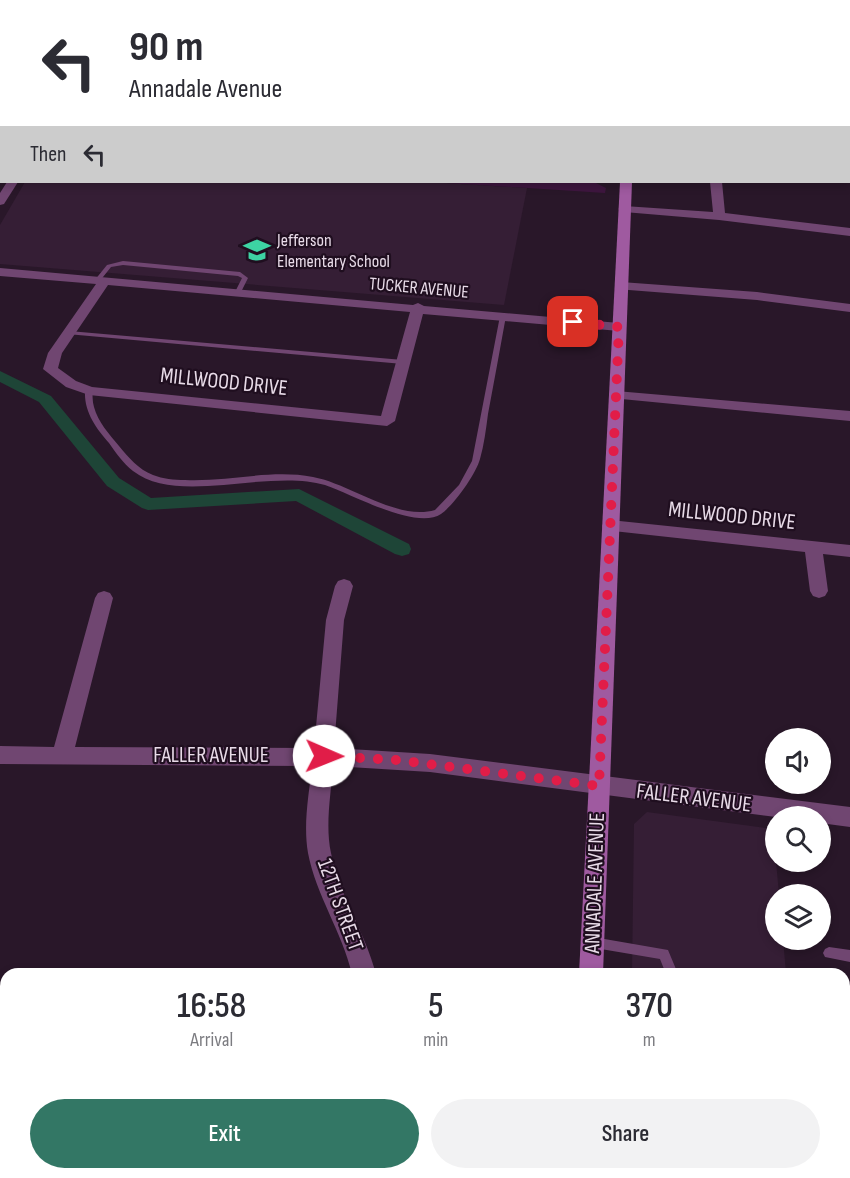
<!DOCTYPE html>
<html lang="en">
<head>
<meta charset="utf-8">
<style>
  :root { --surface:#fff; --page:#f2f2f3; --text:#2b2b33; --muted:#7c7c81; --accent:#337765 }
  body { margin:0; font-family:"Sofia Sans Condensed",sans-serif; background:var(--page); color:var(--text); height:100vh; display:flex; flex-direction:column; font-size:22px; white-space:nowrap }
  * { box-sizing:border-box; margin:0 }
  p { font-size:20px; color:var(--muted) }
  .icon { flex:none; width:33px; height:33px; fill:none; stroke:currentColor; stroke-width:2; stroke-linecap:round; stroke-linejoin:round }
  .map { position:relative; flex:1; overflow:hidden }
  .sheet { position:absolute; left:0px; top:968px; width:850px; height:212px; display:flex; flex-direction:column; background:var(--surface); border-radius:18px 18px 0 0; box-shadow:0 3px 9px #0003 }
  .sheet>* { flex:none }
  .hud { position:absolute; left:0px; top:0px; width:850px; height:183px; box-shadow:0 3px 9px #0003; background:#fff; color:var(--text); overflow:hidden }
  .fabs { position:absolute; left:765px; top:728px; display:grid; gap:12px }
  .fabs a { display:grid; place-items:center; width:66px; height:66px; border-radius:50%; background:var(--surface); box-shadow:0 3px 9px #0003; font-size:30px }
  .pin { position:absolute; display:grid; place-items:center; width:51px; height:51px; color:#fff; margin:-26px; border-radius:12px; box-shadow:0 3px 9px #0006 }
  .me { position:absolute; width:66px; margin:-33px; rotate:91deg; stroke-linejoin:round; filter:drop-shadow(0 0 4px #0008) }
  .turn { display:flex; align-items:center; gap:21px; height:126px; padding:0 30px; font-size:27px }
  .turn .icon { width:78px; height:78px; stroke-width:2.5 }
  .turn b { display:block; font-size:42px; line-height:51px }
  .then { display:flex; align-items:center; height:57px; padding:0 30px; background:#0003; gap:12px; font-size:22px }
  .eta { display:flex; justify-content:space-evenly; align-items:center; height:102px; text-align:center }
  .eta b { font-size:36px; font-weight:600; line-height:42px }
  .action { display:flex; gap:12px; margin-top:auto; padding:12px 30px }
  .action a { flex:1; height:69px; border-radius:36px; background:var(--accent); color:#fff; font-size:24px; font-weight:600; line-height:69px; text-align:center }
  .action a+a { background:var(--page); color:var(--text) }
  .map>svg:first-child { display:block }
  .built { fill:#351e35 }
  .green { fill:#3e163f }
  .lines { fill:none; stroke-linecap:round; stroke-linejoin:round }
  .stream { stroke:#1e4537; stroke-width:3 }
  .canal { fill:#1e4537; fill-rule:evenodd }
  .lane { fill:#704671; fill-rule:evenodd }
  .street { fill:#704671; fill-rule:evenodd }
  .secondary { fill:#9f5aa0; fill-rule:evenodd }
  .route { stroke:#e11d48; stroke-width:10; stroke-dasharray:0 18 }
  .labels { text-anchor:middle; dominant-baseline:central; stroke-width:4.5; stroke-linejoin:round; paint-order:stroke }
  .far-poi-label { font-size:18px; fill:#e8dbe8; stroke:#1f0e1f; text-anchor:start }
  .far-street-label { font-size:18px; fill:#e8dbe8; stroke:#1f0e1f }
  .street-label { font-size:22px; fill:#e8dbe8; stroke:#1f0e1f }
</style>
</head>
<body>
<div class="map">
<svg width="850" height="1178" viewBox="0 0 850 1178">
  <rect width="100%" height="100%" fill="#291729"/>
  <g class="built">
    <path d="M25,182H428L527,188L504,305L0,264V225Z"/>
    <path d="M647,812L773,829L779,894H776V939H783L786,973L632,974L634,824Z"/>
    <path d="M635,1173H804V1178H639Z"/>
  </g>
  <path class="green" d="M431,182H578L596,183L606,188L605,193Z"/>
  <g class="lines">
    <path class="stream" d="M758,0L762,2"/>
    <path class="canal" d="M0,371L51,396L119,478L151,498L299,489L409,544L411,549L409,554L402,556L395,554L296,501L148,510L142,508L107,486L39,402L0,382Z"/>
    <g class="lane">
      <path d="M123,261L240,272L248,278L241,292L238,294L235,292L242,278L238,276L123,265L111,267L99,282H95L94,281L107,265Z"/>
      <path d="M503,314L506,316C500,349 494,382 488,414C486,429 484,445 480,459C476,474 454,505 441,514C416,531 350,493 325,485C269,468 178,506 133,471C123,463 116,453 109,443C96,428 84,412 85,391L86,389H92C93,395 92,401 94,407C98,422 109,434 119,446C129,458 138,469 153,475C163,479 174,480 185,480C227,482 271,469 313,477C351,484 397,521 435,510L459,485L472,461L500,316Z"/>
      <path d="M69,331L403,360L407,362L403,364L67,334L66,333Z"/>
      <path d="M593,937L668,950L678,974H666L660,959L589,947L587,943L589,939Z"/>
      <path d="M829,947L850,950V962L825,957L823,953L825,949Z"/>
      <path d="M844,1068H850V1082L844,1081Z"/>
      <path d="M705,1173H740L742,1178H707Z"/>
    </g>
    <g class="street">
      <path d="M122,0H132L121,2Z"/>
      <path d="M393,0H427L429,2H394Z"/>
      <rect x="0" y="38" width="2" height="6"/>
      <path d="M0,116H2L0,123Z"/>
      <rect x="849" y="166" width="1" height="6"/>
      <path d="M7,182H18L4,204L0,205V193Z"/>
      <path d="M710,182H722L725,213L850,228V236L719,220L624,212L618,209L624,206L713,212Z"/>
      <path d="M0,268L413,305L418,303L424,306L619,323L626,327L619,331L423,314L395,421L387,426L89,395L66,387L43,369L48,353L96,284L0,276ZM108,285L410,312L381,416L92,387L76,381L58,368L62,353Z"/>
      <path d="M621,282L757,292L850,304V312L757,300L616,289L615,286L616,283Z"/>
      <path d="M616,391L850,411V421L611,398L609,395L611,392Z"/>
      <path d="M610,520L850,545V557L823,554L828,591L825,596L819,598L813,596L810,591L805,552L604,530L602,526L604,522Z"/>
      <path d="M344,579L350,581L353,586L344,620L334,748L430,754L850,807V827L820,823V816L776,817L430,772L333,766C331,794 325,825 331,853C339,895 365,932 376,974H352C342,932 316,895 308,853C303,824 309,794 312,766L0,764V746L54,747L95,598L98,593L104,591L110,593L113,598L75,747L314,748L326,620L335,586L338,581Z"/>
      <path d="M6,1009V1035L0,1036V1010Z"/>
      <path d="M317,1173H345L344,1178H316Z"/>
    </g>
    <g class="secondary">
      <rect x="630" y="0" width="8" height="2"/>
      <rect x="0" y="5" width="2" height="4"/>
      <rect x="849" y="110" width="1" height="6"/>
      <path d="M620,182H632L603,974H579Z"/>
      <path d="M570,1173H598L597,1178H569Z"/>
    </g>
  </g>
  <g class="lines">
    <path class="route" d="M324,756L397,760L599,786L619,327L573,322"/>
  </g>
  <defs>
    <symbol id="school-bare" viewBox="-9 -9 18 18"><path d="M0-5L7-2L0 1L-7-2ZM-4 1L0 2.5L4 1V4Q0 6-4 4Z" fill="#3dd4a3" stroke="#1f0e1f" stroke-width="2.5" paint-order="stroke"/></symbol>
  </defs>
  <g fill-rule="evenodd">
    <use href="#school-bare" x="238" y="231" width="38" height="38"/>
  </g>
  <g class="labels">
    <g class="far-poi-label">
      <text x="277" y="240">Jefferson<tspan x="277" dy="21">Elementary School</tspan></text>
    </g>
    <g class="far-street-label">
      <text transform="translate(419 288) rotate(5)">TUCKER AVENUE</text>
    </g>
    <g class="street-label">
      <text transform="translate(224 382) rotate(6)">MILLWOOD DRIVE</text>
      <text transform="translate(732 516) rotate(6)">MILLWOOD DRIVE</text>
      <text x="211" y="755">FALLER AVENUE</text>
      <text transform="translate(694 798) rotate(7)">FALLER AVENUE</text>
      <text transform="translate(595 883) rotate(-88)">ANNADALE AVENUE</text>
      <text transform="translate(340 905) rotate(70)">12TH STREET</text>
    </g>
  </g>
</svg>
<div class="fabs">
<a><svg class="icon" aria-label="sound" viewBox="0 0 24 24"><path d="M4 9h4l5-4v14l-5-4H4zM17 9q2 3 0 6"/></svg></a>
<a><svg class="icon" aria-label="search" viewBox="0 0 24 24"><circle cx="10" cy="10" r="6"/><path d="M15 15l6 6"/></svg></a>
<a><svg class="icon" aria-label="layers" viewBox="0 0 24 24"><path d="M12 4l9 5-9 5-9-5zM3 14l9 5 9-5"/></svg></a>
</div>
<div class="pin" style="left:573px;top:322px;background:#d93025"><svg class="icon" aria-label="arrive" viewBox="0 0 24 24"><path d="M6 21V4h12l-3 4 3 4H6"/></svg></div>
<svg class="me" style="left:324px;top:756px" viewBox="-20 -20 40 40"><circle r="19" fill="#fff"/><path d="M0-13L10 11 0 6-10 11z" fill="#e11d48"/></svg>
<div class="hud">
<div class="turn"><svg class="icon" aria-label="left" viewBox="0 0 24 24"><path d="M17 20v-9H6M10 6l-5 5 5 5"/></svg><div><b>90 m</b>Annadale Avenue</div></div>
<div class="then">Then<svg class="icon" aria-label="left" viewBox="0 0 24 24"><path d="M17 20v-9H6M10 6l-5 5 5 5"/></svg></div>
</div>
<section class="sheet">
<div class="eta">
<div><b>16:58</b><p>Arrival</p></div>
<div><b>5</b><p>min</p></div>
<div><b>370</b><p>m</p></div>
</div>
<div class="action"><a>Exit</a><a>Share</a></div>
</section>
</div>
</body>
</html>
